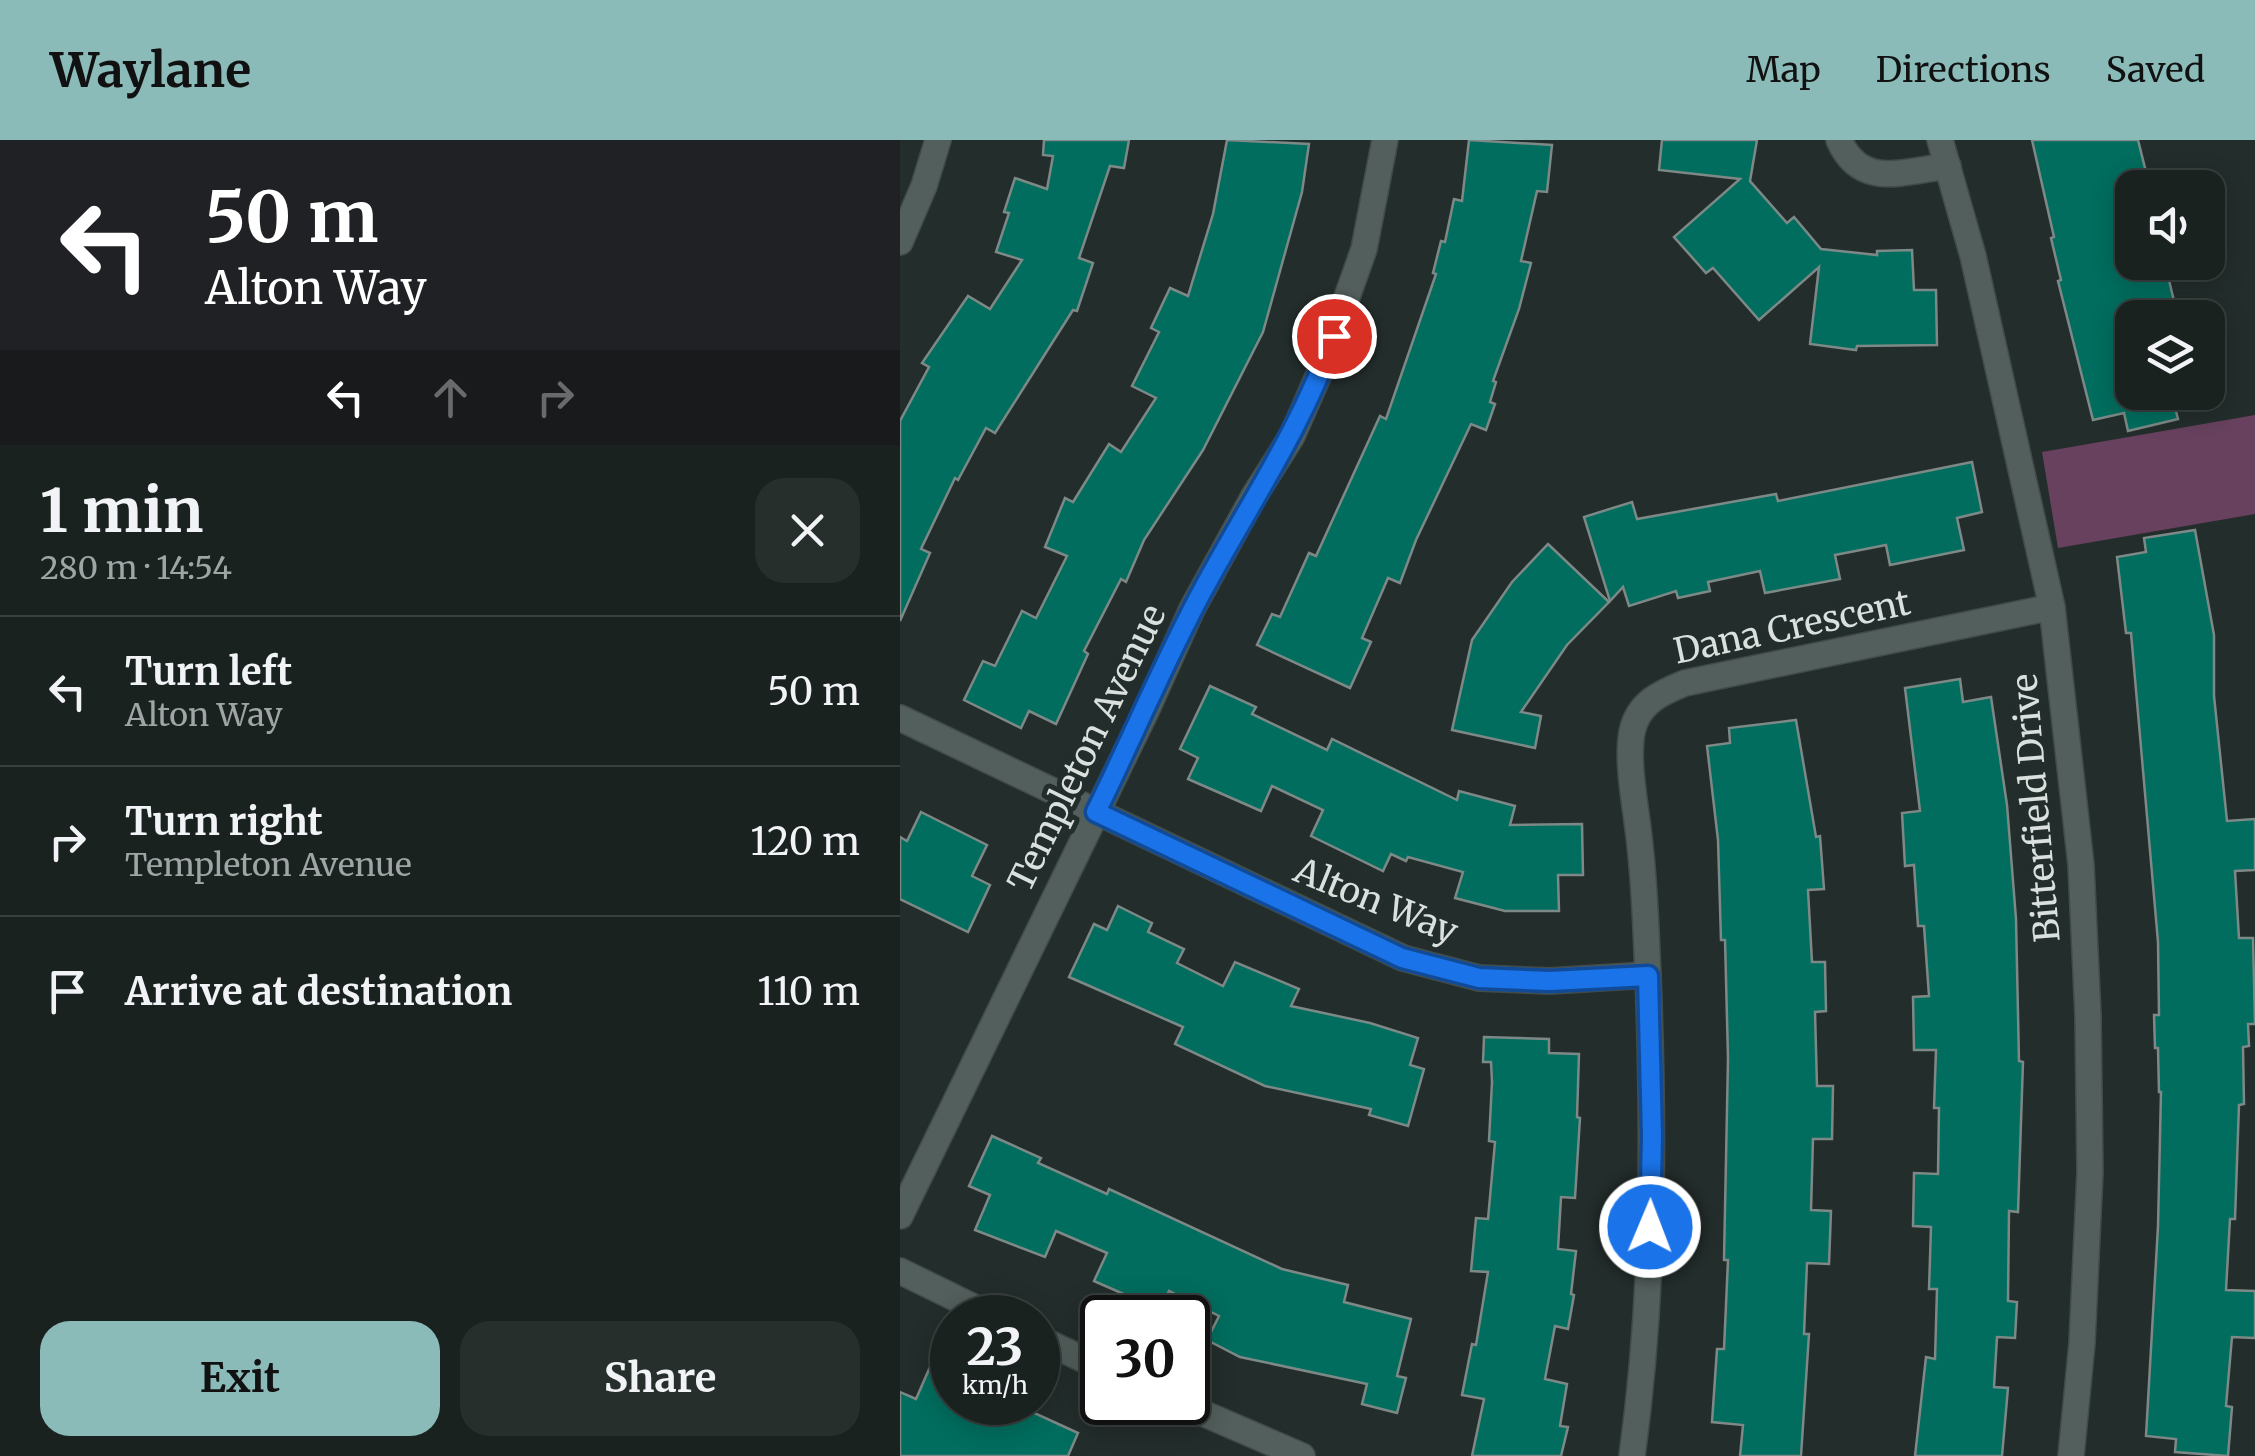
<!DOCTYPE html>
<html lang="en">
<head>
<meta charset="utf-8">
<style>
  :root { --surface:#1a2220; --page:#272f2d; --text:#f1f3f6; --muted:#9fa4a5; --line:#383f3e; --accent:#8bbbb9 }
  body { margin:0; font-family:Merriweather,serif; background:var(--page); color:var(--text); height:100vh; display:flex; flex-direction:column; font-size:38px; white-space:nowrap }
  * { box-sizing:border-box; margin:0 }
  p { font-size:32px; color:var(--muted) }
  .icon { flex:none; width:55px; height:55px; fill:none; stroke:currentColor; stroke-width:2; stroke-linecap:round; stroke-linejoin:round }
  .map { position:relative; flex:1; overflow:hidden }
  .side { display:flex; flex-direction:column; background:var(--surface); width:900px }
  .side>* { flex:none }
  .guide { background:#202124; color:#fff; overflow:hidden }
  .tools { position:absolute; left:1215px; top:30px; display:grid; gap:20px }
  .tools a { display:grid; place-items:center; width:110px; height:110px; border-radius:20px; background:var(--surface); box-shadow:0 5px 25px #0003,0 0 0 2px var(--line); font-size:50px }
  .speed { position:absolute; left:30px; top:1155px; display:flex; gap:20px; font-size:50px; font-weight:700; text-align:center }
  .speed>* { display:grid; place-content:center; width:130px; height:130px; border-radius:50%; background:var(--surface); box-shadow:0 5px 25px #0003,0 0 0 2px var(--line); line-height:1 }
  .speed small { font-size:25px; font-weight:400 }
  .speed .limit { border:5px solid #111; border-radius:15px; background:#fff; color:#111 }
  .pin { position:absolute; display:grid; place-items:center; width:85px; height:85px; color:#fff; margin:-42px; border:5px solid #fff; border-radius:50%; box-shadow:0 2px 10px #0007 }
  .me { position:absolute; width:110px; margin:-55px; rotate:1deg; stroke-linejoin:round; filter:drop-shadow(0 0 8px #0008) }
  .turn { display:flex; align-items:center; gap:35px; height:210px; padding:0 40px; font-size:45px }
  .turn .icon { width:130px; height:130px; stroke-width:2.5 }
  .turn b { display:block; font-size:70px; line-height:85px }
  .lanes { display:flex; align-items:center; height:95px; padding:0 40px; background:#0003; justify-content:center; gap:50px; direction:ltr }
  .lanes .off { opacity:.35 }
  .round { display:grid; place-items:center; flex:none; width:105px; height:105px; border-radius:30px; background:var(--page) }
  .summary { display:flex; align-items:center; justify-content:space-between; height:170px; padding:0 40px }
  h1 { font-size:60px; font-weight:700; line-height:75px }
  .cta { display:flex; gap:20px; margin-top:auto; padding:20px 40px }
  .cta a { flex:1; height:115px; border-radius:30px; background:var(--accent); color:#111; font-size:40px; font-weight:700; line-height:115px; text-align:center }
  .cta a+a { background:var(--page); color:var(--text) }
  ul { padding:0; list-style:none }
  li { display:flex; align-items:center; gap:30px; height:150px; padding:0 40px; border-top:2px solid var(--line) }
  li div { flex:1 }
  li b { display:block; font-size:38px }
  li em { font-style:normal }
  header { display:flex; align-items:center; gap:60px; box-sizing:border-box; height:140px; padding:0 50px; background:var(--accent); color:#111 }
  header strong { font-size:48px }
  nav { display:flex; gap:55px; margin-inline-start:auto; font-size:35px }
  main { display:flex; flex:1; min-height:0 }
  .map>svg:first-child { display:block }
  .green { fill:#67415d }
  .building { fill:#006d5e; stroke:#7d8986; stroke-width:2.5 }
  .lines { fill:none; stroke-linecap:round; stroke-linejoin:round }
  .street-casing { stroke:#414b48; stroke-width:28 }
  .street { stroke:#535f5c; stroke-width:25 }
  .route-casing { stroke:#114b97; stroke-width:25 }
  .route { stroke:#1a73e8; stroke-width:18 }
  .labels { text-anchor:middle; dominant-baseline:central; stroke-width:10; stroke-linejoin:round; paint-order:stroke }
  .street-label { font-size:35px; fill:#d9e0de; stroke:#232d2b }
</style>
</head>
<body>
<header>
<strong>Waylane</strong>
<nav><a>Map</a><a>Directions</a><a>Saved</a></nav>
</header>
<main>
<section class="side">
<div class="guide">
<div class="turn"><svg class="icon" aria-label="left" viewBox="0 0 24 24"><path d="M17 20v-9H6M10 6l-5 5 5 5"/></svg><div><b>50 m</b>Alton Way</div></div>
<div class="lanes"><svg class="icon" aria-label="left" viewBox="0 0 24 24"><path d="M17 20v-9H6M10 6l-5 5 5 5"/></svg><svg class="icon off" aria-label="ahead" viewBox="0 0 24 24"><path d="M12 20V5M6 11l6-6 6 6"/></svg><svg class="icon off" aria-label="right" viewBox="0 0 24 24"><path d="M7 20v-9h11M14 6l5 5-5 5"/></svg></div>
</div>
<div class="summary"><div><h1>1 min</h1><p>280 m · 14:54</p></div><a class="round"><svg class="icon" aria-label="close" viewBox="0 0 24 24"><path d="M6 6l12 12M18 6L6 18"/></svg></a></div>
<ul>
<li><svg class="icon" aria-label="left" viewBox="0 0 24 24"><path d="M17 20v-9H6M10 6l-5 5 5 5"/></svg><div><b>Turn left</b><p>Alton Way</p></div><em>50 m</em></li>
<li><svg class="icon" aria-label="right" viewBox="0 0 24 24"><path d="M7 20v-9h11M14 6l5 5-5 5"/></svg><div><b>Turn right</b><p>Templeton Avenue</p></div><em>120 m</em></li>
<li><svg class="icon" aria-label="arrive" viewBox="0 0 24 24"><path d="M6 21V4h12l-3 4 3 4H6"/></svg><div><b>Arrive at destination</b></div><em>110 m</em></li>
</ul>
<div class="cta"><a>Exit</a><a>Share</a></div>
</section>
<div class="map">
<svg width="1355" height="1316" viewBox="0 0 1355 1316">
  <rect width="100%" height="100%" fill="#232d2b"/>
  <path class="green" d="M1355,275V374L1158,408L1142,312Z"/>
  <g class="building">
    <path d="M144,0H229L224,28L210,26L179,118L193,123L177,171L173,170L95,293L86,288L58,340L55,338L21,409L30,413L0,481V281L29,227L22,223L68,156L90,169L122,120L96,112L109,73L104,72L115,38L147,49L153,16L143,15Z"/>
    <path d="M327,0L409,4L402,52L363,192L303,310L244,400L226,442L221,439L184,511L188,514L156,584L129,571L121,588L64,560L83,521L95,526L122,471L136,478L167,416L145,407L165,358L173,362L209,304L221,312L256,258L232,246L259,192L251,188L270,148L288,156L313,74Z"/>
    <path d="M569,0L652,5L647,52L637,51L621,121L631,123L619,169L593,241L596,242L590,262L595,264L586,290L571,284L516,400L500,443L488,438L462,498L471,502L450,548L357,505L372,474L380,477L409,413L416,416L480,276L486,279L536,134L533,133L541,101L545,102L554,59L562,61Z"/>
    <path d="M762,0H857L850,41L887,83L894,77L921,109L977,115V111L1012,110L1014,150H1036L1037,205L957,206L956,210L910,204L919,127L859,180L813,128L806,133L774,97L840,39L759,30Z"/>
    <path d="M1132,0H1238L1250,48H1232V122H1248L1252,140L1268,136L1274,161L1244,168L1246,178H1232V252H1271L1278,279L1228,291L1224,273L1193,280L1158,141L1161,140L1151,98L1154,97Z"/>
    <path d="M1072,322L1082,372L1057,378L1064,410L990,425L986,405L935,415L940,439L865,453L860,431L808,442L810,451L778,458L776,451L729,466L723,447L710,461L684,377L732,362L737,379L876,354L878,361Z"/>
    <path d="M1295,390L1314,495V556L1327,681L1355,679V730L1335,731L1339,798H1353L1355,884H1348L1349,906L1343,907L1344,964L1339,965L1335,1079H1330L1326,1150L1355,1151V1198L1332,1197L1326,1266L1332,1267L1328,1316L1275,1312L1276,1299L1246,1296L1258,1086L1261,952H1259L1258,908H1255L1254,875H1259L1258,802L1231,493H1226L1217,417L1246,412L1244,398Z"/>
    <path d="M648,404L709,462L667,505L621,572L641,576L635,608L552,590L572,500L612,442Z"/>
    <path d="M1060,539L1063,562L1091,557L1107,665L1116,779L1119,921L1123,922L1118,1072L1109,1071L1108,1161L1117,1162L1115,1198L1097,1197L1094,1247L1108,1248L1102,1316H1015L1026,1217L1035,1219L1037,1149H1029L1031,1087L1013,1086L1014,1033L1038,1034L1039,968H1034L1036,910H1014L1013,857L1029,856L1024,786H1018L1014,725L1005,726L1002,673L1020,671L1005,548Z"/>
    <path d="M310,546L356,567L352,574L427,610L432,599L557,660L559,651L615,666L610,685L682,684L683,735H658L659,771H605L555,758L563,732L508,717L506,721L491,714L483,731L411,696L423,670L372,646L361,671L288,639L298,618L280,609Z"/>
    <path d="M896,580L916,697L920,696L924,749L908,750L912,822H925L926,871L915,872L917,946H933L932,999H913L911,1070L931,1071L929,1124L907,1123L904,1194H909L901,1316H840L843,1285L812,1282L817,1209H824L828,1120H824L828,918L825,800H821L818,700L807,606L830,603L829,588Z"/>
    <path d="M21,672L87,705L72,736L90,745L68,792L0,759V697L7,701Z"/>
    <path d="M218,766L252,783L248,792L284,809L277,823L323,846L335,822L399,849L391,866L470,883L518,898L510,925L524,929L508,986L469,975L471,969L365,946L275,904L283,887L169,837L194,784L207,790Z"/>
    <path d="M584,897L649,899V913L679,914L677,977L680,978L675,1058L661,1057L658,1109L676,1111L671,1154L674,1155L668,1189L655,1186L645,1239L667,1244L660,1286L668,1287L661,1316H572L584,1259L562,1255L572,1204L576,1205L588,1132L571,1131L576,1078L588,1079L595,1002L589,1001L592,942L591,922H583Z"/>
    <path d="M92,996L141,1018L138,1023L207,1054L209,1049L382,1129L448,1145L444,1162L511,1179L497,1236L506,1238L497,1273L462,1264L467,1244L340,1217L307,1200L319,1176L269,1151L260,1170L194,1141L207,1113L156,1091L145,1117L75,1090L90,1055L69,1046Z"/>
    <path d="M30,1227L52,1237V1262H110L178,1293L168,1316H0V1252L16,1259Z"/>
  </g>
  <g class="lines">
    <defs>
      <g id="street">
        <path d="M939,0C961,50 1004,31 1048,26"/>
        <path d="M1040,0L1073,116L1152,467L1181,725L1188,876L1190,1032L1182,1203L1171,1316"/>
        <path d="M0,102L24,46L38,0"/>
        <path d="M0,578L503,818L579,838L650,841L748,835"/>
        <path d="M0,1076L247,569L292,469L354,356L392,296L423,225L464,109L485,0"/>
        <path d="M0,1131L96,1178"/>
        <path d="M138,1198L202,1228"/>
        <path d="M277,1262L402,1316"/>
        <path d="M732,1316C754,1157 754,995 748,836C746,792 745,749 740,706C737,672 726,624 732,592C738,563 760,553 785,543L1152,467"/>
      </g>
    </defs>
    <use href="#street" class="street-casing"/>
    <use href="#street" class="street"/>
  </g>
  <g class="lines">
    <defs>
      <path id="route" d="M434,196C403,285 350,363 305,446C265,519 233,597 196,672L502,818L579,838L650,841L748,836L752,996L750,1087"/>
    </defs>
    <use href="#route" class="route-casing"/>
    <use href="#route" class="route"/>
  </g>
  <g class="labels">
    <g class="street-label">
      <text transform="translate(892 487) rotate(-12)">Dana Crescent</text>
      <text transform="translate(187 608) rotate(-64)">Templeton Avenue</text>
      <text transform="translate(1136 668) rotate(-95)">Bitterfield Drive</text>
      <text transform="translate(476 761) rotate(22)">Alton Way</text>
    </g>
  </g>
</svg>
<div class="tools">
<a><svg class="icon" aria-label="sound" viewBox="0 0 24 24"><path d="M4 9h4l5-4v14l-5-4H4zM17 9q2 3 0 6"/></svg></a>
<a><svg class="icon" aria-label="layers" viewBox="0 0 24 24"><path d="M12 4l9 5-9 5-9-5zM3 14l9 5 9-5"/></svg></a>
</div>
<div class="speed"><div>23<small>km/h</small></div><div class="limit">30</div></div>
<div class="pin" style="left:434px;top:196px;background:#d93025"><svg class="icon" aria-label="arrive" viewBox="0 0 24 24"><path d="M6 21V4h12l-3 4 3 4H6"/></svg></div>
<svg class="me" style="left:750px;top:1087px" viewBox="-20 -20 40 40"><circle r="17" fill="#1a73e8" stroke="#fff" stroke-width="3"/><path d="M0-11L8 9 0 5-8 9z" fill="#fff"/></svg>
</div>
</main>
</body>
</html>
